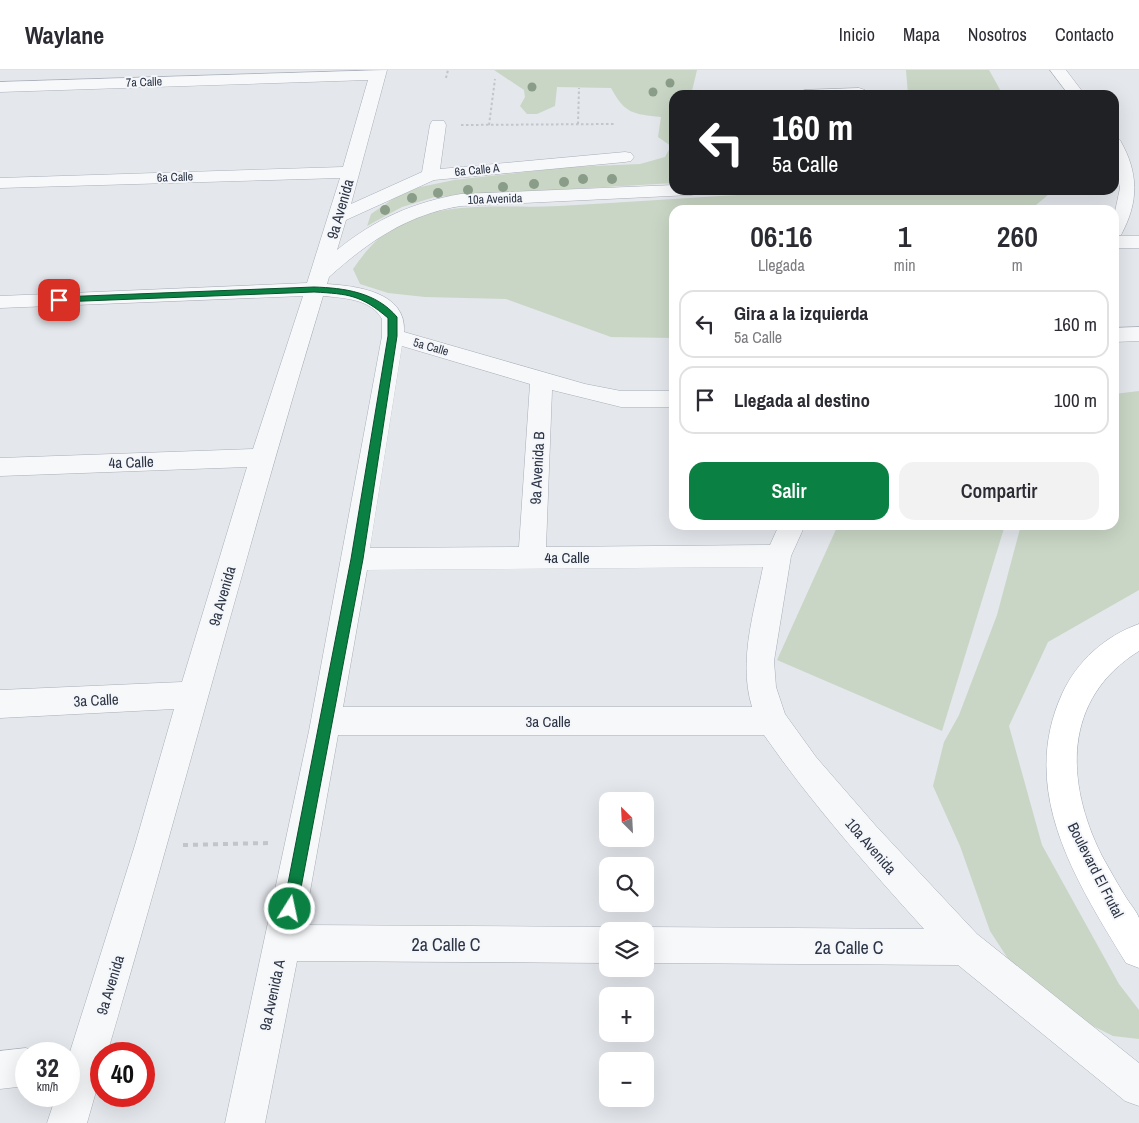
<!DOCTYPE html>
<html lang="es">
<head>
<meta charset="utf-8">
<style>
  :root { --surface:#fff; --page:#f2f2f3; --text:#2b2b33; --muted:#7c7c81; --line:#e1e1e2; --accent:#0b8043 }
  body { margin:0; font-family:"Archivo Narrow",sans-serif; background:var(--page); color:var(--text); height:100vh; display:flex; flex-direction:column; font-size:19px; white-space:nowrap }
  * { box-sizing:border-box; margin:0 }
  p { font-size:16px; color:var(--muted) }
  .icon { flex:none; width:28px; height:28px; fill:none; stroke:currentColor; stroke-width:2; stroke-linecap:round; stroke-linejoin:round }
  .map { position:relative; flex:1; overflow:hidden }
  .panel { position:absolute; left:669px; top:135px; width:450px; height:325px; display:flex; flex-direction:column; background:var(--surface); border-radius:15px; box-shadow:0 5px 20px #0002 }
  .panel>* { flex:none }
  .top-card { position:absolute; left:669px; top:20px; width:450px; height:105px; border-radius:15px; box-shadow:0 5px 20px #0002; background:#202124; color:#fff; overflow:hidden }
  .needle { width:32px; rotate:336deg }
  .fabs { position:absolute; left:599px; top:722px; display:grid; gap:10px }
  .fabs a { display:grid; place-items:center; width:55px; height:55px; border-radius:10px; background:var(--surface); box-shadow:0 5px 20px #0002; font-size:25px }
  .speed { position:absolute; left:15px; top:972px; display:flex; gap:10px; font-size:25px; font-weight:700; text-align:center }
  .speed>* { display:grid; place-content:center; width:65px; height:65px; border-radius:50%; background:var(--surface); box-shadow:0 5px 20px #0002; line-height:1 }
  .speed small { font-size:12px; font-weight:400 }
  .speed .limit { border:8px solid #d22; background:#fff; color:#111 }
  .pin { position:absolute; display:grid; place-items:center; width:42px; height:42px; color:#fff; margin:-21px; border-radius:10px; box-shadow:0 2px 8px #0006 }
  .me { position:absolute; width:55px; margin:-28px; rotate:10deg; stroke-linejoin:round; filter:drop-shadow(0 0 4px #0008) }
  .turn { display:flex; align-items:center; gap:18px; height:105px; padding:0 20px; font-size:22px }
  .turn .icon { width:65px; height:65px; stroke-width:2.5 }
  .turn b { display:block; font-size:35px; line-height:42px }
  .eta { display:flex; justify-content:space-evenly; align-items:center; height:85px; text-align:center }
  .eta b { font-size:30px; font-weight:600; line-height:35px }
  .primary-button { display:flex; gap:10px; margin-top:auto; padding:10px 20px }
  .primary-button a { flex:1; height:58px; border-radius:15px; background:var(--accent); color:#fff; font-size:20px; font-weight:600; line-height:58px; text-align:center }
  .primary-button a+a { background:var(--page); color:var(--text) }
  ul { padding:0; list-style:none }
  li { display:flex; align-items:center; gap:15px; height:68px; margin:0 10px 8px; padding:0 10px; border:2px solid var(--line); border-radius:15px }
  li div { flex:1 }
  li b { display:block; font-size:19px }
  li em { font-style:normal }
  header { display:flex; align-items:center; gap:30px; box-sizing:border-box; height:70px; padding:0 25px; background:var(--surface); border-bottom:1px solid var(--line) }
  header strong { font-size:24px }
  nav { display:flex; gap:28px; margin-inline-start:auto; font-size:18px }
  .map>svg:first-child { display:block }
  .green { fill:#c9d6c5 }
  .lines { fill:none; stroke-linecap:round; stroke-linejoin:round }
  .minor-casing { stroke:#a9aeb7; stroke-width:1 }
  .major-casing { stroke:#a3abb8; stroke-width:1 }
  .path-far1 { stroke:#c2c5cb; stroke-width:2; stroke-dasharray:2.5 2.5; stroke-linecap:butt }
  .path { stroke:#c2c5cb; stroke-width:4; stroke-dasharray:5 5; stroke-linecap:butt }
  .minor { fill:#f7f8fa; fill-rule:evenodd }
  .major { fill:#fff; fill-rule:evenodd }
  .tree { fill:#899d89 }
  .route { fill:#0b8043; stroke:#07532c }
  .labels { text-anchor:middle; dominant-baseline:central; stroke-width:4; stroke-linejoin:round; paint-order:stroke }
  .far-street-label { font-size:12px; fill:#2b3445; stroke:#f4f6f9 }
  .street-label { font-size:15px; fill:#2b3445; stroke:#f4f6f9 }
  .near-street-label { font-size:18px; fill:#2b3445; stroke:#f4f6f9 }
</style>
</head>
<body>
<header>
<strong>Waylane</strong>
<nav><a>Inicio</a><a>Mapa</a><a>Nosotros</a><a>Contacto</a></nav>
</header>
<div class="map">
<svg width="1139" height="1053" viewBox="0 0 1139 1053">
  <rect width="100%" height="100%" fill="#e4e7ec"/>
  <g class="green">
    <path d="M494,0H697L691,25H674V113L435,127L402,137L367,156L371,144L406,120L454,110L569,97L640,94L665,87L671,76L658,67L661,47C633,44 625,44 611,18L557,17L555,36L537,44H527L520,36L525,27L524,20Z"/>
    <path d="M906,0H989L1003,25H908Z"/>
    <path d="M788,120H1047L1049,124L1030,140H674V268L611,267L506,229L425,227L388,223L360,214L353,199C364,183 377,167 395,157C443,129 506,139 559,136C629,132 700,127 771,123Z"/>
    <path d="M1139,321V520L1048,572L1009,656L1042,775L1119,914L1139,940V969L1113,966L1081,950L1014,898L990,861L960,776L933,716L944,672L959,645L997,545L1021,455H1114V324Z"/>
    <path d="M838,455H1005L942,661L777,590Z"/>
  </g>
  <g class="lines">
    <defs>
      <g id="minor">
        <path d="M387,0L351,134L422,102L430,55L432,51H444L446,55L440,99L625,82L631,83L634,87L631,91L625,92L434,110L346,150L337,180C375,149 414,132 461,124L674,115V120H700L697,124L691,125L461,136C408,144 368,172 329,207L327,214C357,216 407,222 404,262L585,314L621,321H674V337H621L552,320L546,477L770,475L779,455H805L791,486L774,591L776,617L785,644L816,687L876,756L977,864L1139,993V1036L1125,1031L958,895L645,893V861H635L645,857L924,859C867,796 812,734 764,665H338L304,855L608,857L618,861H608V893L297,891L265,1053H225L309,661L382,266V249C371,229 344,228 323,226C247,477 181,732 107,984H101V1004L87,1053H47L56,1026H69V985L135,775L174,639L0,648V620L182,612L247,397L0,406V388L253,379L303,226L0,238V226L307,213L340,108L0,118V108L343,97L368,10L0,22V12ZM402,276L530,314L519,477L370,478ZM763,497C754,543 738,591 752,637H343L367,500Z"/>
        <path d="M1050,0H1066L1085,25H1069Z"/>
        <path d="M859,18L865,20L866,25H796L804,20Z"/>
        <path d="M1114,69L1120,70C1139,103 1139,132 1121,165L1116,166H1139V178H1114V146L1120,118L1114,91Z"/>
        <path d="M1139,257V271L1114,272V258Z"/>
        <path d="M26,978L40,984H26V1016L0,1019V981Z"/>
      </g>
      <path id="major" d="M1139,554V581C1062,629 1065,712 1102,786C1110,800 1118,815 1127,829C1131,835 1137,842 1139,848C1139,863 1139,883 1139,898L1126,893C1076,811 1018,721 1062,624C1077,591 1105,566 1139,554Z"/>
    </defs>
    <use href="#minor" class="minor-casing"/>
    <use href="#major" class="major-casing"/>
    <g class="path-far1">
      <path d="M446,8L448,0"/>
      <path d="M578,54L579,18"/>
      <path d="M461,55L615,54"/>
      <path d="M489,55L495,9"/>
    </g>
    <path class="path" d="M183,775L269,773"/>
    <use href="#minor" class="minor"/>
    <use href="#major" class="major"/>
  </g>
  <g class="tree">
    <circle cx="670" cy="13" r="4.5"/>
    <circle cx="532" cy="17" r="4.5"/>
    <circle cx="653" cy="22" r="4.5"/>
    <circle cx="583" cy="109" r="5"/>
    <circle cx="612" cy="109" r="5"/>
    <circle cx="564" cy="112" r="5"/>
    <circle cx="534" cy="114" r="5"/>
    <circle cx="503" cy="117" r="5"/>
    <circle cx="468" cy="120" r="5"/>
    <circle cx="438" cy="123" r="5"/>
    <circle cx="412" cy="128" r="5"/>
    <circle cx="385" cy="140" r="5"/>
  </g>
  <path class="route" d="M314,217C344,218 376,222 397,247V266L363,489L297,839L295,844L290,847L285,844L283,839L351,489L388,266V248C361,225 349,224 314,222L59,232L54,230L59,227Z"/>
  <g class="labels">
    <g class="far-street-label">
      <text transform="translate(144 12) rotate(-2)">7a Calle</text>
      <text transform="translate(477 100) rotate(-5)">6a Calle A</text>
      <text transform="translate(175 107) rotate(-2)">6a Calle</text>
      <text transform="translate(495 129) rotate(-2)">10a Avenida</text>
      <text transform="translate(431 277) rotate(16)">5a Calle</text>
    </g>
    <g class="street-label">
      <text transform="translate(340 139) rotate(-74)">9a Avenida</text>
      <text transform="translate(131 392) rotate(-2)">4a Calle</text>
      <text transform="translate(537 398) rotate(-87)">9a Avenida B</text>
      <text x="567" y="487">4a Calle</text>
      <text transform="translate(222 526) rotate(-74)">9a Avenida</text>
      <text transform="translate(96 630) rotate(-3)">3a Calle</text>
      <text x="548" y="651">3a Calle</text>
      <text transform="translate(871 776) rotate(49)">10a Avenida</text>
      <text transform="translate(1096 800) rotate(63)">Boulevard El Frutal</text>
      <text transform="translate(110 915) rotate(-73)">9a Avenida</text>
      <text transform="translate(272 925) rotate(-78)">9a Avenida A</text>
    </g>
    <g class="near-street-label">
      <text x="446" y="874">2a Calle C</text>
      <text x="849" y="877">2a Calle C</text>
    </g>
  </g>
</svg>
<div class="fabs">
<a><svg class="needle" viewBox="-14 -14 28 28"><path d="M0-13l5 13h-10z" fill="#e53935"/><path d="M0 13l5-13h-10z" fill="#7c7c81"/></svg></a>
<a><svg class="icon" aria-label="search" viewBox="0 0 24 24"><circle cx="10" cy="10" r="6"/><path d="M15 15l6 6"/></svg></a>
<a><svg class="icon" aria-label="layers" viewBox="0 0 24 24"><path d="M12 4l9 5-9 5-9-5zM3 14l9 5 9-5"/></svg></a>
<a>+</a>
<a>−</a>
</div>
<div class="speed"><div>32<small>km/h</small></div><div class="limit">40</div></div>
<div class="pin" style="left:59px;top:230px;background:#d93025"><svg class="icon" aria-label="arrive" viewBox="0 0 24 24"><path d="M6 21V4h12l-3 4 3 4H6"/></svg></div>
<svg class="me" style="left:290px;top:839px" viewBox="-20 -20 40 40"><circle r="17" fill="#0b8043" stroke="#fff" stroke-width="3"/><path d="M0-11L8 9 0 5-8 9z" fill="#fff"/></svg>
<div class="top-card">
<div class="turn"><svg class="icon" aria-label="left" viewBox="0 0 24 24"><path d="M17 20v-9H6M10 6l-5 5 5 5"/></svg><div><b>160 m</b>5a Calle</div></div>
</div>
<section class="panel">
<div class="eta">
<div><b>06:16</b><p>Llegada</p></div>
<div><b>1</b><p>min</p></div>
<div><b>260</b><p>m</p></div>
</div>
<ul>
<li><svg class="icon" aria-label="left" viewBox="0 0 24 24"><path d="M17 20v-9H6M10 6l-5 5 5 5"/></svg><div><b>Gira a la izquierda</b><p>5a Calle</p></div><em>160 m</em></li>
<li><svg class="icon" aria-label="arrive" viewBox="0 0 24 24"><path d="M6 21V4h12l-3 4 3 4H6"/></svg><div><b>Llegada al destino</b></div><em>100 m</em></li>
</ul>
<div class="primary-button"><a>Salir</a><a>Compartir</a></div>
</section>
</div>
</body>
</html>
